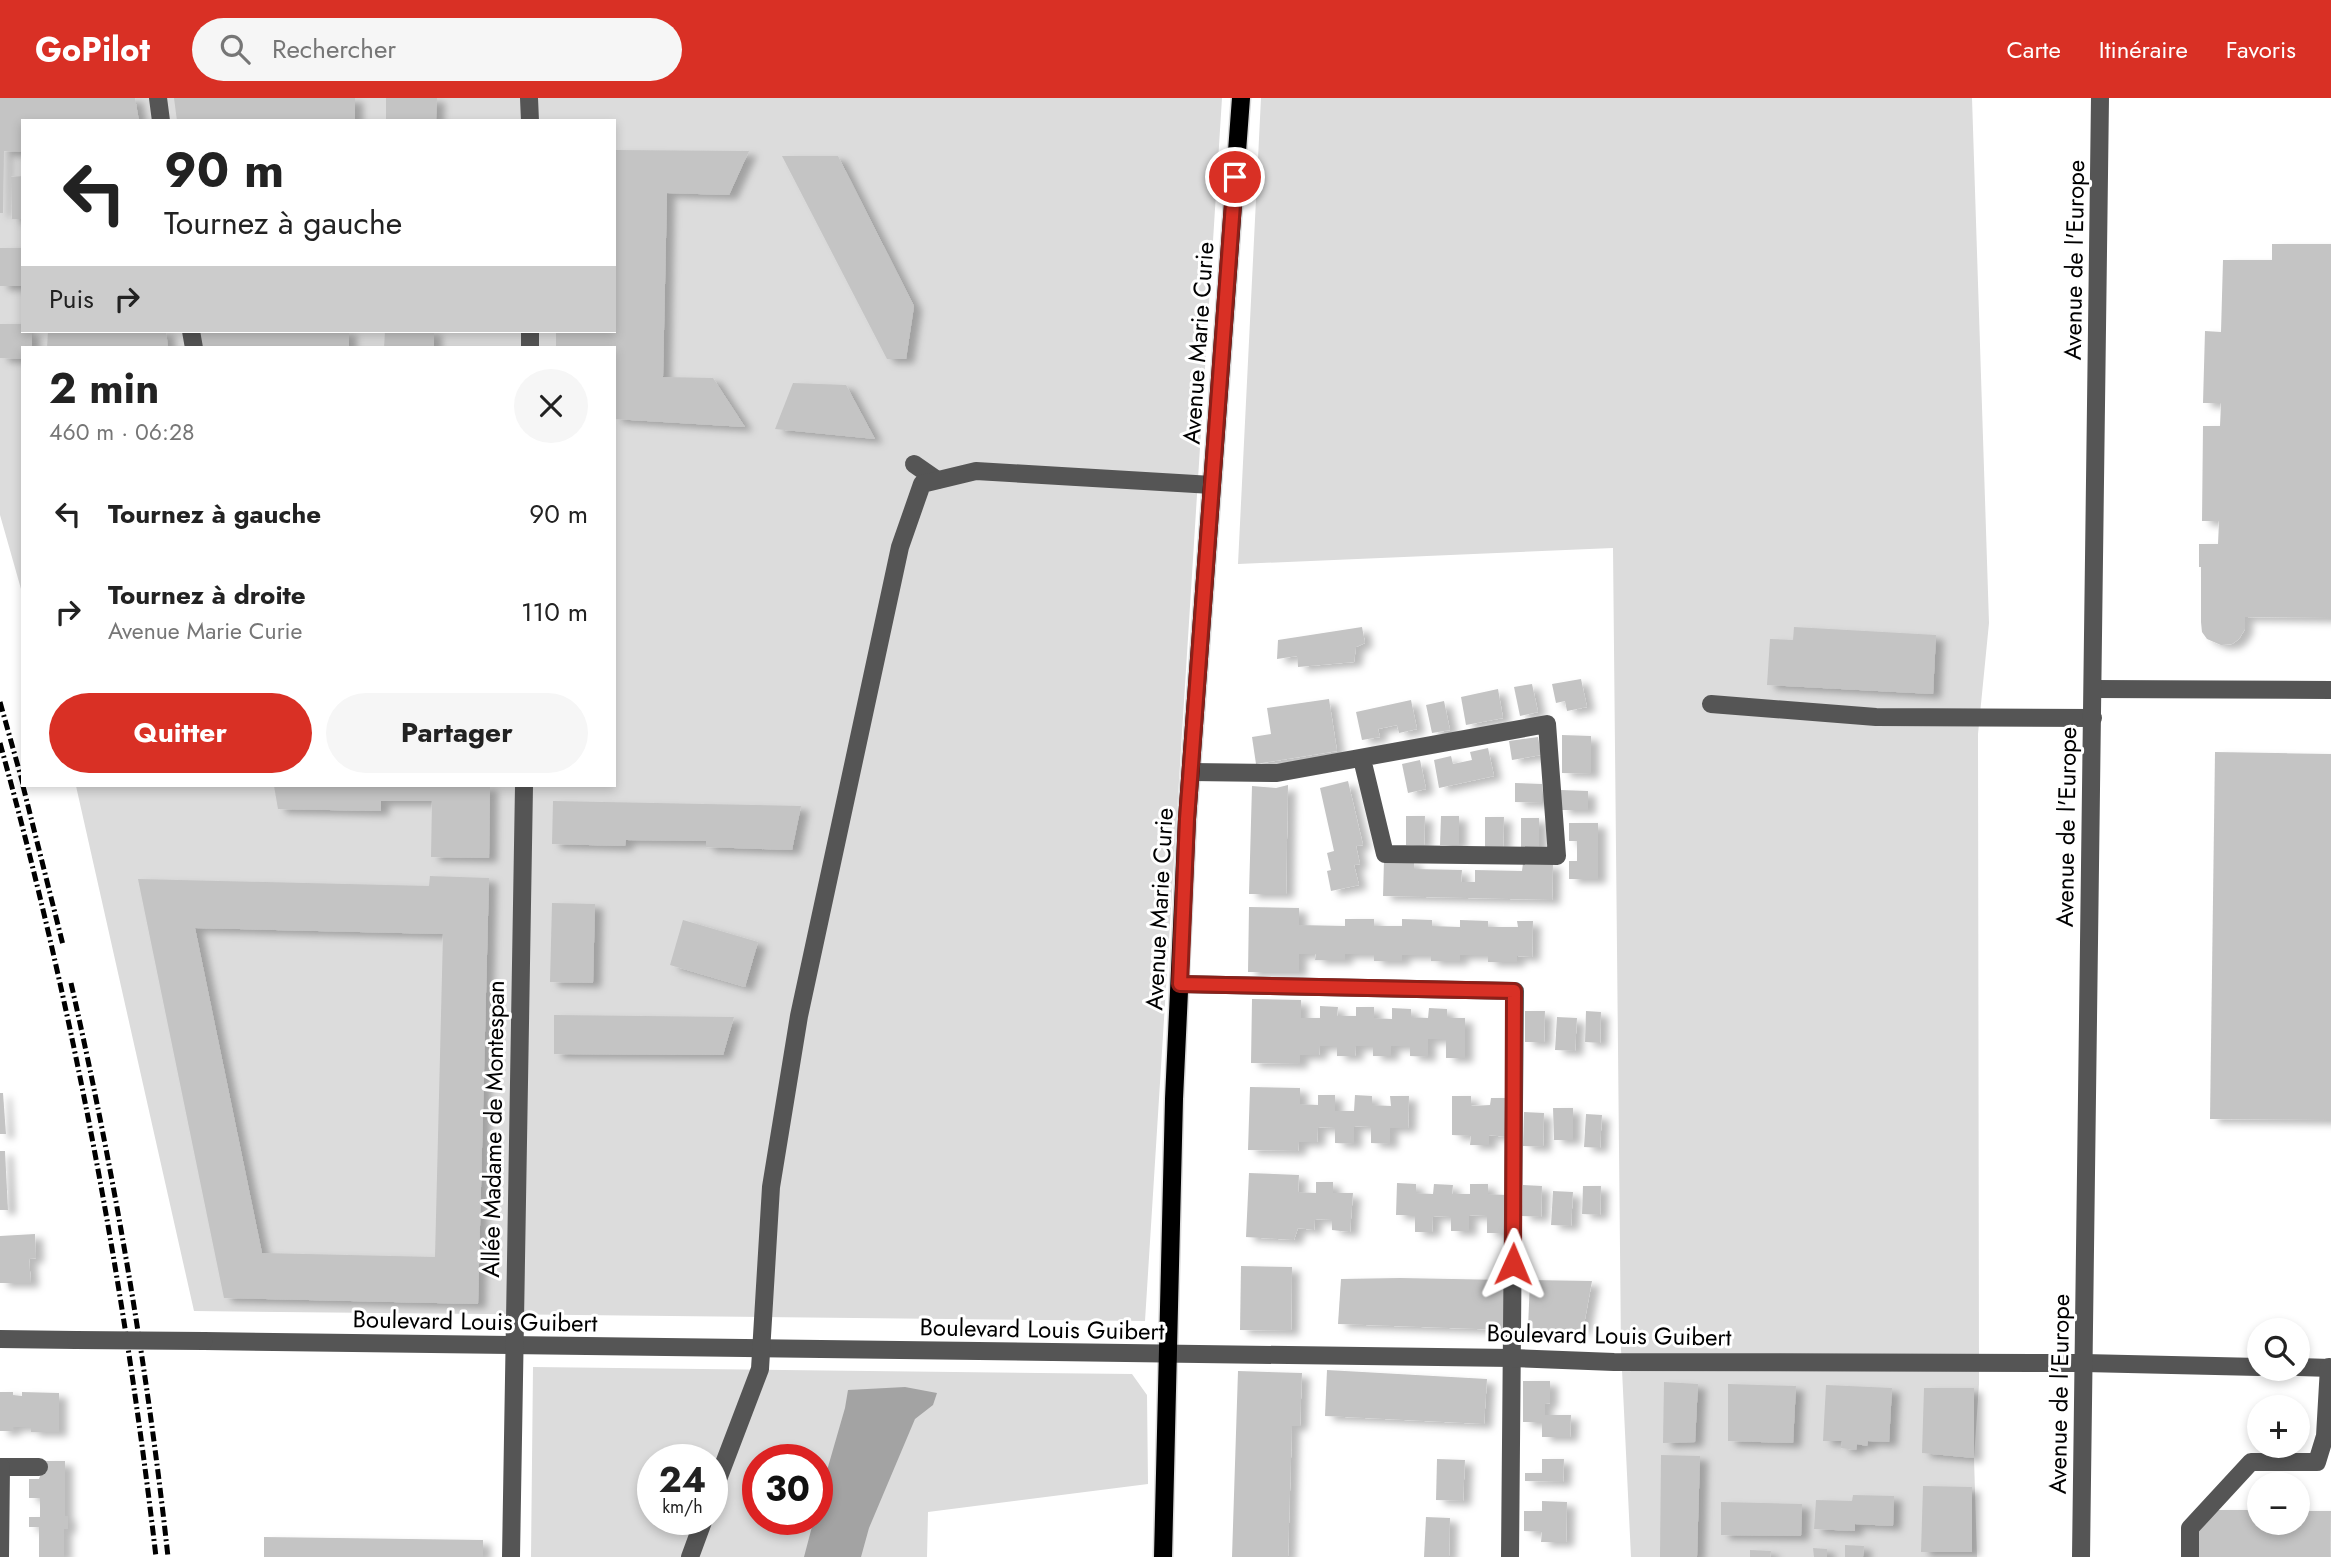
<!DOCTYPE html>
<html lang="fr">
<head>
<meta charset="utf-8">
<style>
  :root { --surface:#fff; --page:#f6f6f6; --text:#222; --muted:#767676; --accent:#d93025 }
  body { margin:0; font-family:Jost,sans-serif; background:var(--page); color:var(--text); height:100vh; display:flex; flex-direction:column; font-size:26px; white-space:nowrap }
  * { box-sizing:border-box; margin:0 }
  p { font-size:23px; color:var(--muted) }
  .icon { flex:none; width:38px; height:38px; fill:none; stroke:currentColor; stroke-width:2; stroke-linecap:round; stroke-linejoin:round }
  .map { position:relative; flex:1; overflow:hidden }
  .drawer { position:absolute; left:21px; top:248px; width:595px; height:441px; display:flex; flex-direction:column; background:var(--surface); border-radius:0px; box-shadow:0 4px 10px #0003 }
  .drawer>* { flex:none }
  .top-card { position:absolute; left:21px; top:21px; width:595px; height:214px; border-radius:0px; box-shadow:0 4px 10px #0003; background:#fff; color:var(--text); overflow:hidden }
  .controls { position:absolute; left:2247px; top:1220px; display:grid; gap:14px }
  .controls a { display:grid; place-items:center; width:63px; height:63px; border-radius:50%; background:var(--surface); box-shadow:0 4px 10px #0003; font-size:35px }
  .speed { position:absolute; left:637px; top:1346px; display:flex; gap:14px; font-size:35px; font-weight:700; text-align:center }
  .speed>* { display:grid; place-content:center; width:91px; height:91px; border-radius:50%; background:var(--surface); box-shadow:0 4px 10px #0003; line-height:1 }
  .speed small { font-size:18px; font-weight:400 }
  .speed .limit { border:10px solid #d22; background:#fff; color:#111 }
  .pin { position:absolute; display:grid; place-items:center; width:60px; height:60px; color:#fff; margin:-30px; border:4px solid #fff; border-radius:50%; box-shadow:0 2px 7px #0007 }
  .me { position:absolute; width:77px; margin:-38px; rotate:1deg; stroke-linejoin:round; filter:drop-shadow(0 0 5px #0008) }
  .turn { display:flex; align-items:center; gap:24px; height:147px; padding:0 28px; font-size:32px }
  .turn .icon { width:91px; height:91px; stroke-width:2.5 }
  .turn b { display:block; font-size:49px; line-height:60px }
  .then { display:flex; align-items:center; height:66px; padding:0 28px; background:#0003; gap:14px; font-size:26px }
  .round { display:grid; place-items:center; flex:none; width:74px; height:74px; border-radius:37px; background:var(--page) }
  .head { display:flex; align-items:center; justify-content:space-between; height:119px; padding:0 28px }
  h1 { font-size:42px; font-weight:700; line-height:52px }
  .cta { display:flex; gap:14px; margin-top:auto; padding:14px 28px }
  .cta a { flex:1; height:80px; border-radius:42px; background:var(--accent); color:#fff; font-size:28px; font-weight:700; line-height:80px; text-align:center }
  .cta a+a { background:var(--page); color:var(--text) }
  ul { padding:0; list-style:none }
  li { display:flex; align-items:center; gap:21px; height:98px; padding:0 28px }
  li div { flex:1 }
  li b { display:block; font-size:26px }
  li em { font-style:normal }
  header { display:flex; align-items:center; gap:42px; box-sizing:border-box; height:98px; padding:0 35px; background:var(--accent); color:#fff }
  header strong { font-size:33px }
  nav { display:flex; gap:38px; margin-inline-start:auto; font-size:24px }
  .search { width:490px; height:63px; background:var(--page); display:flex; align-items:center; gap:18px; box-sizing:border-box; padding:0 24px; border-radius:38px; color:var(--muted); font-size:26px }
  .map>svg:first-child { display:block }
  .green { fill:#dcdcdc; fill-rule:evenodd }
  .water { fill:#a3a3a3 }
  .building { fill:#c4c4c4; fill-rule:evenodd; filter:url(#shadow) }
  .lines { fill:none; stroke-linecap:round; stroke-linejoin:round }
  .major-casing { stroke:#dbdbdb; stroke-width:21 }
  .minor { stroke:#555; stroke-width:18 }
  .major { stroke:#000; stroke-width:18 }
  .rail { stroke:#000; stroke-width:5; stroke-dasharray:10 3.5 2 3.5; stroke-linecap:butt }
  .minor-bridge { stroke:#555; stroke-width:18 }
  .route-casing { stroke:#8d1f18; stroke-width:18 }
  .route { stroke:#d93025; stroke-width:12 }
  .labels { text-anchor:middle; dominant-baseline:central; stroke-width:6; stroke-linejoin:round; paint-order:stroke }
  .street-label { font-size:24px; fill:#000; stroke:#fff }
</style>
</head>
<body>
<header>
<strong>GoPilot</strong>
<div class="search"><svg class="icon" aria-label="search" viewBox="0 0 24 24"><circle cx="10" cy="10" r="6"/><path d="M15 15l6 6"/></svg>Rechercher</div>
<nav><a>Carte</a><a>Itinéraire</a><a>Favoris</a></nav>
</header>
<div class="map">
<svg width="2331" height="1459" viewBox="0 0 2331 1459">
  <defs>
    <filter id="shadow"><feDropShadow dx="8" dy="4.5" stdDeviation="3.5" flood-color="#0004"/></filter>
  </defs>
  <rect width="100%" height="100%" fill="#fff"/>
  <g class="green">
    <path d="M0,0H1222L1145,1223L194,1213L76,688H614V250H23V498L0,417ZM23,23H614V233H23Z"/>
    <path d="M1261,0H1972L1989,525L1978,636L1979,1286L1974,1360L1977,1459H1631L1621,1251L1613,450L1238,466Z"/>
    <path d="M533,1269L1132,1276L1147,1297L1148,1386L928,1414L927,1459H531ZM653,1362H712V1421H653ZM758,1362H817V1421H758Z"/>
  </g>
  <path class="water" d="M905,1289L937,1295L933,1307L915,1321L869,1430L861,1459H804L814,1421H817V1407L845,1310L848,1292Z"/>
  <g class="building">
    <path d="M0,0H135L139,23H23V54L4,53L3,115H0Z"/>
    <path d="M174,0H355V23H177Z"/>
    <path d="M386,0H437L436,23H386Z"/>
    <path d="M614,52L749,53L729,97L667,95L663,279L713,280L745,329L614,321V250H556V233H614Z"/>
    <path d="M782,58H838L914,208L906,261H887Z"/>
    <path d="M23,78V121H12L11,79Z"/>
    <path d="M2272,146H2331V520L2245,519V531L2239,541L2232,546L2221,547L2207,541L2202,534L2201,524V469H2199V446H2218L2219,423H2202L2203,328H2220L2221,305H2203L2205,233L2221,234L2223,162H2272Z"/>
    <rect x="0" y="150" width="23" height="38"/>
    <path d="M0,226H23V233H32V250H23V261L0,260Z"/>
    <path d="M48,233H166L168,250H47Z"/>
    <path d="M197,233H349V250H200Z"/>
    <path d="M385,233H434V250H384Z"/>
    <path d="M793,285L846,287L875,341L775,331Z"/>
    <path d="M1362,529L1365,545L1356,549L1354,564L1298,569L1297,558L1277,561L1278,542Z"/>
    <path d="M1794,529L1936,537L1933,596L1767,587L1770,541L1793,542Z"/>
    <path d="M1581,581L1587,609L1567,613L1565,603L1556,605L1552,586Z"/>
    <path d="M1532,586L1538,614L1520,618L1514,589Z"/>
    <path d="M1498,591L1503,620L1466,627L1461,599Z"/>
    <path d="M1329,601L1337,653L1256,666L1252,639L1271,636L1267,610Z"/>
    <path d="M1411,602L1417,631L1399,635L1397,627L1378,631L1380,639L1362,642L1356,614Z"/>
    <path d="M1444,603L1450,632L1432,635L1426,607Z"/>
    <path d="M1562,637L1591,638V676L1562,675Z"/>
    <path d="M1538,639L1541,657L1512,662L1509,643Z"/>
    <path d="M1488,650L1494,678L1439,690L1434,662L1451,658L1453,666L1472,662L1470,654Z"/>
    <path d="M2215,654L2331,656V1022L2210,1021Z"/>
    <path d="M1420,662L1426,691L1408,695L1402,666Z"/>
    <path d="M1348,683L1363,747L1356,748L1360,766L1354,767L1359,787L1331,793L1327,773L1331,772L1327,755L1334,753L1320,690Z"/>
    <path d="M1515,685L1542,686V705L1515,704Z"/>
    <path d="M1288,687L1286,796H1249L1252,688L1276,690Z"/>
    <path d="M274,688H490L489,760L431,759L432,703H381V713L278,711Z"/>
    <path d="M1561,692L1588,693V712H1561Z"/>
    <path d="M553,703L801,708L792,752L706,749V743L626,742L625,748L552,746Z"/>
    <path d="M1406,718H1425L1424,747H1406Z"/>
    <path d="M1441,718H1459V747H1440Z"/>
    <path d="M1485,719H1504L1503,749H1485Z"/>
    <rect x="1521" y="720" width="18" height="30"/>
    <path d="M1569,725H1598V781H1569V763H1577V743H1569Z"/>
    <path d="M1384,762L1414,763V771L1462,772L1461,784H1475V772L1522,773L1523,765L1553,766L1552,802L1383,798Z"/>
    <path d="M430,778L489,780L478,1206L224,1200L138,781L429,788ZM195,830L443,836L435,1159L262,1155Z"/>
    <path d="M552,805L595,806L593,885L550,884Z"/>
    <path d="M1249,809L1299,810V827L1345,828V821H1374V828H1402V821L1432,822V828L1460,829V822L1488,823V829H1518L1517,823H1533L1532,859L1517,858V864H1488V857H1460V863H1431V857H1402V863H1374V856H1345V862H1315L1316,856H1299V874H1248Z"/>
    <path d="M683,822L758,844L745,889L670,867Z"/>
    <path d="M1252,901L1301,902V920H1320V908L1338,909L1337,918H1356V909H1374V920L1392,921V910L1411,911V919L1428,920L1429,910L1447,911V920H1465V960H1446V941H1428V959L1410,958V948H1391V958H1373V948H1356L1355,958H1337V948H1320L1319,957H1300V966L1251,965Z"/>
    <path d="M1525,913H1545L1544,944H1525Z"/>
    <path d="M1586,913L1601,914L1600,945L1585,944Z"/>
    <path d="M554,917L734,919L723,957L554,956Z"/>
    <path d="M1557,919L1577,920L1575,953L1555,952Z"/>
    <path d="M1250,989L1300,990V1006L1318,1007V997H1335V1013H1354L1355,997L1372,998V1007L1391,1008L1390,998H1409L1408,1030H1390V1046L1371,1045V1029L1354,1028V1046L1335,1045V1030L1318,1029L1317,1044H1299L1298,1053L1248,1052Z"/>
    <path d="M0,995H3L6,1036H0Z"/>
    <path d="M1452,998H1471V1008L1490,1007L1491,1000H1507V1039L1489,1037V1047H1470L1471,1038L1452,1037Z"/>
    <path d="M1553,1010H1573V1042H1554Z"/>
    <path d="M1524,1014L1544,1015L1543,1049L1523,1048Z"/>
    <path d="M1586,1016L1602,1017L1600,1050L1584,1049Z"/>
    <path d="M0,1053H5L8,1112H0Z"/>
    <path d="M1249,1075L1299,1077L1298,1094L1316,1095V1084H1333V1095H1353L1350,1134L1332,1132V1122L1315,1121L1314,1132L1298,1130L1294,1142L1246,1139Z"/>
    <path d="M1397,1085L1416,1086V1095L1433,1096L1434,1086L1453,1087L1452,1096H1470V1086H1488V1096L1506,1097L1505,1135H1487V1118L1469,1117V1133H1451V1119L1433,1118L1432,1134H1415V1117H1396Z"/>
    <path d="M1523,1087L1542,1088L1541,1119L1522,1118Z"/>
    <path d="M1583,1088H1601L1600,1117L1582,1116Z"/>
    <path d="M1553,1093L1573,1094L1571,1128L1551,1127Z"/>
    <path d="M35,1136L36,1160L29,1161L31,1185H0V1138Z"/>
    <path d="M1241,1168L1292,1169L1291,1233L1240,1232Z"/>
    <path d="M1400,1180L1506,1182L1505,1232L1338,1226L1341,1181Z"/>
    <path d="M1530,1182L1592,1183L1583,1232L1528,1230Z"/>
    <path d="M1327,1272L1487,1281L1484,1326L1325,1318Z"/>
    <path d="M1238,1273L1302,1275L1300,1328H1292L1288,1459H1232Z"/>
    <path d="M1523,1283H1550V1305L1545,1306V1317H1571L1570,1339H1542V1324H1523Z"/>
    <path d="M1664,1284L1698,1286L1695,1344L1663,1345Z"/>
    <path d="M1728,1286L1796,1288L1793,1345L1728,1343Z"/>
    <path d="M1826,1287L1892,1290L1889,1344L1868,1343L1867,1348L1857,1346L1856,1352L1841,1350L1842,1343H1823Z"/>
    <path d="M1924,1290H1974V1360L1922,1355Z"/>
    <path d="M0,1294H13V1297L22,1298V1294L59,1295V1334H31V1329H13V1333H0Z"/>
    <path d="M1661,1357L1700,1358L1697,1459H1660Z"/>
    <path d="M1437,1361L1465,1362L1463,1403L1436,1402Z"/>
    <path d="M1542,1361H1564L1563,1384L1525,1383V1375H1542Z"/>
    <path d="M45,1363H65V1418H68V1431H64V1459H39V1429H29V1419H40V1400H29V1381H39Z"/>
    <path d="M1923,1388L1972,1389V1454H1921Z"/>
    <path d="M1853,1397L1894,1398L1893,1428L1855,1426V1433L1814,1431L1816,1402L1852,1403Z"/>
    <path d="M1542,1403L1567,1404L1566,1444H1541L1542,1434L1524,1433V1413H1542Z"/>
    <path d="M1721,1404L1802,1406L1801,1438L1721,1437Z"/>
    <path d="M2216,1412H2259V1424H2298V1413H2331L2330,1459H2196L2197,1430Z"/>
    <path d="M1426,1419L1450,1420L1449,1459H1424Z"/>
    <path d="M264,1439L483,1442V1459H264Z"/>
    <path d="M1845,1447L1864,1448L1863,1459H1845Z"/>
    <path d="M1813,1450L1827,1451V1459H1814Z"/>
    <path d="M1750,1452L1771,1453L1770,1459H1750Z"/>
  </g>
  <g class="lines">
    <defs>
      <path id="major" d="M1163,1459L1174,1001L1187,721L1241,0"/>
    </defs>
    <use href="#major" class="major-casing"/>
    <g class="minor">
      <path d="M158,0L161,23"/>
      <path d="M529,0L530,23"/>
      <path d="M191,233L194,250"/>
      <path d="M530,233V250"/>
      <path d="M914,366L937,382"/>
      <path d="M2093,591L2331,592"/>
      <path d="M1711,606L1876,619L2093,620"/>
      <path d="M1191,674L1277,675L1547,626L1557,758L1385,756L1362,661"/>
      <path d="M1180,886L1515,893L1510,1459"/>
      <path d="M0,1241L76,1242"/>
      <path d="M204,1243L1512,1260L1614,1264L2084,1265L2259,1269"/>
      <path d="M2298,1269L2331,1270"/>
      <path d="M0,1369H39"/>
      <path d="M712,1397L760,1271L771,1089L799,918L900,449L922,386L976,373L1212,387"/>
      <path d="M0,1459L1,1369"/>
      <path d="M511,1459L524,688"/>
      <path d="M690,1459L704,1421"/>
      <path d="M2081,1459L2100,0"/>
      <path d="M2190,1459V1430L2251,1364H2317L2325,1338L2329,1269"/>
    </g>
    <use href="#major" class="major"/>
    <g class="rail">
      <path d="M0,604L23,686"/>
      <path d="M0,645C74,912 124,1184 156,1459"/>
      <path d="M23,688L63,847"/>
      <path d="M71,885C114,1074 147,1266 168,1459"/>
    </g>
    <path class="minor-bridge" d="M76,1242L204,1243"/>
  </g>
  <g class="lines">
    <defs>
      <path id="route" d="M1235,79L1187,721L1180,886L1514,893L1513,1166"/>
    </defs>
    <use href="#route" class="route-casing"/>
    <use href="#route" class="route"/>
  </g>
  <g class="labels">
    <g class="street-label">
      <text transform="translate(2074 162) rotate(-89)">Avenue de l'Europe</text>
      <text transform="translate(1198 245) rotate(-86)">Avenue Marie Curie</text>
      <text transform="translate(2066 729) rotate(-89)">Avenue de l'Europe</text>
      <text transform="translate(1159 811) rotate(-87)">Avenue Marie Curie</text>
      <text transform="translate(493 1031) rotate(-89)">Allée Madame de Montespan</text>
      <text transform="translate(475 1223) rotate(1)">Boulevard Louis Guibert</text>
      <text transform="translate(1042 1231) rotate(1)">Boulevard Louis Guibert</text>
      <text transform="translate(1609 1237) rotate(1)">Boulevard Louis Guibert</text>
      <text transform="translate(2059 1296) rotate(-89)">Avenue de l'Europe</text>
    </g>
  </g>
</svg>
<div class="controls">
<a><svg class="icon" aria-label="search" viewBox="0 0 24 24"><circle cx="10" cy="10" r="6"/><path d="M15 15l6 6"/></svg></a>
<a>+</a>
<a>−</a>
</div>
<div class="speed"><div>24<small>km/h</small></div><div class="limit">30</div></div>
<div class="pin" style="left:1235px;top:79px;background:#d93025"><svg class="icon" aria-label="arrive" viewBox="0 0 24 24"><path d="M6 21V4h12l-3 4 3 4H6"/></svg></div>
<svg class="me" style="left:1513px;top:1166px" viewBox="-20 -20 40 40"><path d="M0-17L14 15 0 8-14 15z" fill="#d93025" stroke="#fff" stroke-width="4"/></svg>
<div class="top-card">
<div class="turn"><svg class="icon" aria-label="left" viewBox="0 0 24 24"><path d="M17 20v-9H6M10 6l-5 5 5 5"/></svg><div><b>90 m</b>Tournez à gauche</div></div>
<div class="then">Puis<svg class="icon" aria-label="right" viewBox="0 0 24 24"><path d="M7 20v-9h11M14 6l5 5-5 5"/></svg></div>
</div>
<section class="drawer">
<div class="head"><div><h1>2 min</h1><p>460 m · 06:28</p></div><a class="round"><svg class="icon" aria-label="close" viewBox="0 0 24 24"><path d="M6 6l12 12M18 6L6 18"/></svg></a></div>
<ul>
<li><svg class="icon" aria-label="left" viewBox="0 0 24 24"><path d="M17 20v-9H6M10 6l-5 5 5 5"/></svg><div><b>Tournez à gauche</b></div><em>90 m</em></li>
<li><svg class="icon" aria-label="right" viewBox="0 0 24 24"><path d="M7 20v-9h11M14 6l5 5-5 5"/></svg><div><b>Tournez à droite</b><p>Avenue Marie Curie</p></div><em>110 m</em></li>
</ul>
<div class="cta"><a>Quitter</a><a>Partager</a></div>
</section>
</div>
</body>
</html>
